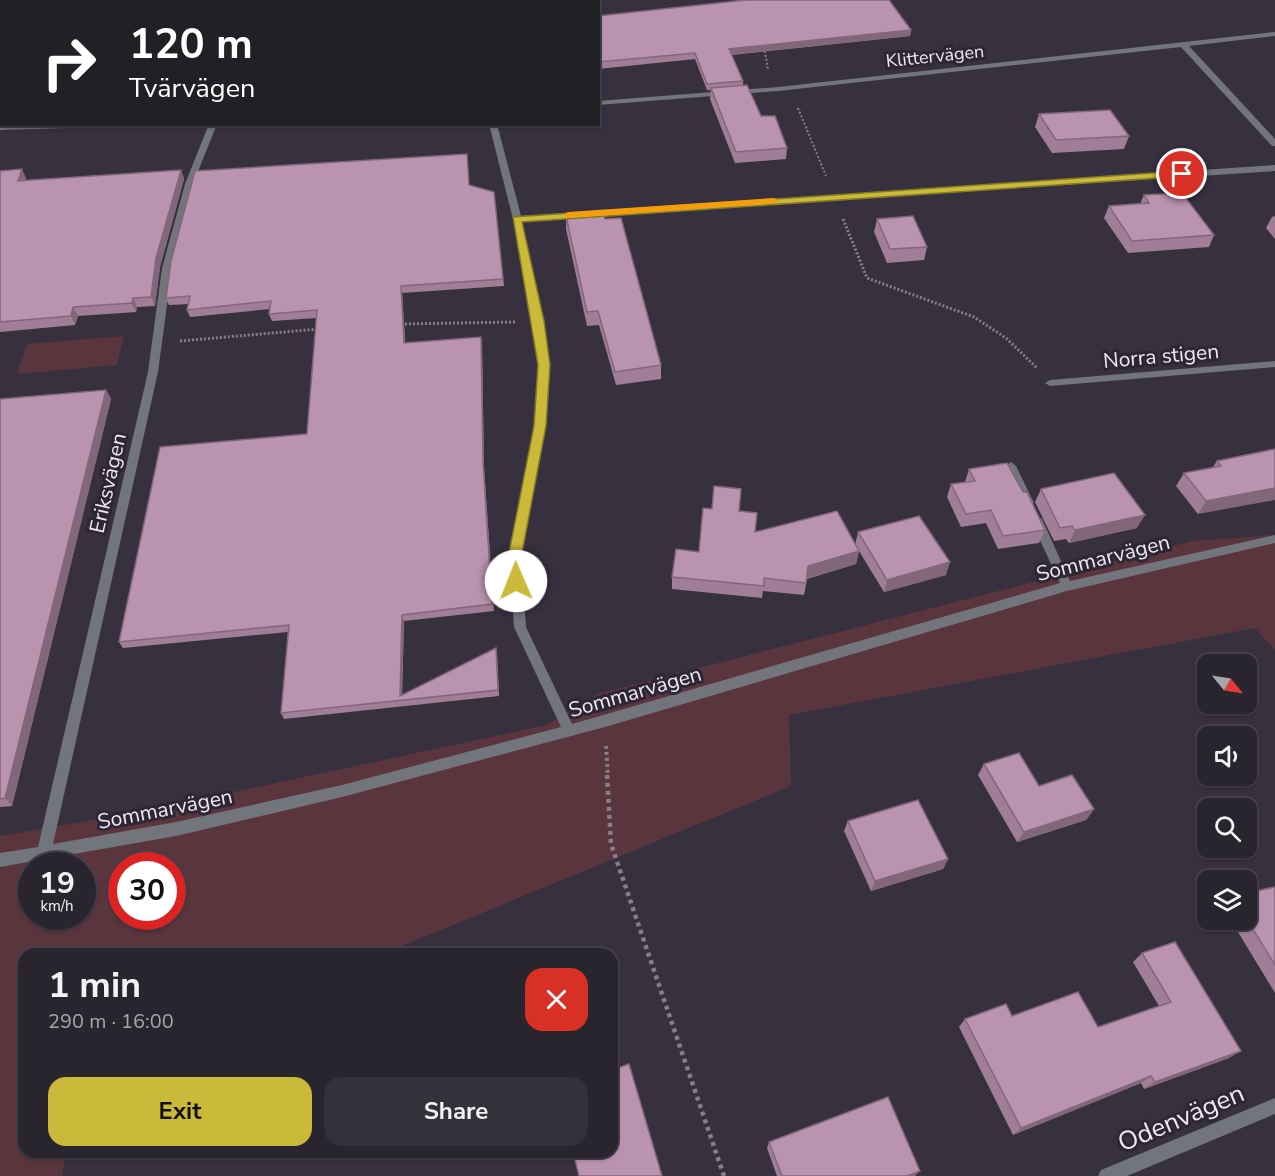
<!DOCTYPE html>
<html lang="en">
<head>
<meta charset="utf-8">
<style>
  :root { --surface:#29252f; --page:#35313b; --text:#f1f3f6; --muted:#a5a5aa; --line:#45424b; --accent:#cbba39 }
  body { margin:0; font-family:"Nunito Sans",sans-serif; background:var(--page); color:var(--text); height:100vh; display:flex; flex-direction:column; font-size:22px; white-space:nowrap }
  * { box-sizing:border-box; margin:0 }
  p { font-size:20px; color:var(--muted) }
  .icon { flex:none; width:33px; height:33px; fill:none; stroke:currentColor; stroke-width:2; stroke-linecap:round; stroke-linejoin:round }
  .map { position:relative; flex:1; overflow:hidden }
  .drawer { position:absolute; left:18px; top:948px; width:600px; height:210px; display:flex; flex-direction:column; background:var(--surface); border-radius:18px; box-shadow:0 2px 4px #0004,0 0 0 2px var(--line) }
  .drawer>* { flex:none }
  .hud { position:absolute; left:0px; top:0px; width:600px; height:126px; box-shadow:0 2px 4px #0004,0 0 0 2px var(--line); background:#202124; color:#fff; overflow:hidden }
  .needle { width:39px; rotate:120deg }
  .controls { position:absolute; left:1197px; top:654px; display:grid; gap:12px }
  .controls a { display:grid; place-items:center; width:60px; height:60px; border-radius:12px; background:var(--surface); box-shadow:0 2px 4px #0004,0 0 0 2px var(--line); font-size:30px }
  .speed { position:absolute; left:18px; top:852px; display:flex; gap:12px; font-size:30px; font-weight:700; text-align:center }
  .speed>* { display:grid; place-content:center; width:78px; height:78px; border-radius:50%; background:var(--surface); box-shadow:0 2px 4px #0004,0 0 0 2px var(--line); line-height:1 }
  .speed small { font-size:15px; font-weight:400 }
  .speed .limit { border:9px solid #d22; background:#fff; color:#111 }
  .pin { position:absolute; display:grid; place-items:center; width:51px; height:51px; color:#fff; margin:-26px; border:3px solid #fff; border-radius:50%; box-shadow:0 2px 6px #0007 }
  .me { position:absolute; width:66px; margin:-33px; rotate:359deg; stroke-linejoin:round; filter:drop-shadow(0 0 4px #0008) }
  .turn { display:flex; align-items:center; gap:21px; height:126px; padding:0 30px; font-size:27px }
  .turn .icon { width:78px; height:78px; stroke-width:2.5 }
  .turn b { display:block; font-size:42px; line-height:51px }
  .round { display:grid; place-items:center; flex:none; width:63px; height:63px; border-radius:18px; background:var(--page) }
  .summary { display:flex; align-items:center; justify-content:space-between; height:102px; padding:0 30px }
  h1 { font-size:36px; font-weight:700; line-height:45px }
  .action { display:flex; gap:12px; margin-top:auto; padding:12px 30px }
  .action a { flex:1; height:69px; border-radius:18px; background:var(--accent); color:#111; font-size:24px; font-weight:700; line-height:69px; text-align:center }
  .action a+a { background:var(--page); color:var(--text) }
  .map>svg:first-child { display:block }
  .green { fill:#5b353d; fill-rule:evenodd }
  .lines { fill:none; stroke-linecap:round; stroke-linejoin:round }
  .path-far3 { stroke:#847f8b; stroke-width:2; stroke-dasharray:2 2; stroke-linecap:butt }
  .path-far2 { stroke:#847f8b; stroke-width:3; stroke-dasharray:2 2; stroke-linecap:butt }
  .path-far1 { stroke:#847f8b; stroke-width:4; stroke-dasharray:3 3; stroke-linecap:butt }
  .path { stroke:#847f8b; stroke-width:4.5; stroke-dasharray:4 4; stroke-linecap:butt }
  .minor { fill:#73757c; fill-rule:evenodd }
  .wall { fill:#a07e97 }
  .shaded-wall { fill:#82677b }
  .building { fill:#ba93b0; stroke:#82677b; stroke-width:1.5 }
  .route { fill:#cbba39; stroke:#847925; stroke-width:1.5 }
  .slow { fill:#f59e0b }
  .labels { text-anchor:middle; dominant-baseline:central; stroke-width:6; stroke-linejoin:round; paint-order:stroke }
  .far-street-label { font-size:18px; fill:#ede9f3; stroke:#2d2735 }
  .street-label { font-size:21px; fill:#ede9f3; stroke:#2d2735 }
  .near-street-label { font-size:26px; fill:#ede9f3; stroke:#2d2735 }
</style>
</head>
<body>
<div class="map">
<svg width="1275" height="1176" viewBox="0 0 1275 1176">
  <rect width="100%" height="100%" fill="#37313f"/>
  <g class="green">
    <path d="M124,336L117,365L17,374L27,344Z"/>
    <path d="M1275,535V650L1255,628L789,715L791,786L382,954H24V1152H66L62,1176H0V836L141,812L547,725L597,694L1193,541ZM32,866H82V916H32ZM122,866H172V916H122Z"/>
  </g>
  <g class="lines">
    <g class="path-far3">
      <path d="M63,2L66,0"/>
      <path d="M764,47L768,69"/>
      <path d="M798,108L826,176"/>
    </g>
    <g class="path-far2">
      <path d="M843,219L867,278L974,317L1006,338L1037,368"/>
      <path d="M401,324L517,322"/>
      <path d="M180,341L319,329"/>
    </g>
    <path class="path-far1" d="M606,746L608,777"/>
    <path class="path" d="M607,775L611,844L724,1176"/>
    <g class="minor">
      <path d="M1275,32V36L1189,46L1275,139V146H1272L1181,47L778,91L598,105V101L778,87Z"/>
      <path d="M37,124H139L135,126L0,130V126Z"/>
      <path d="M209,124H217L193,184L172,268L158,372L53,844L176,822L342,785L561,727L514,627L509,558L535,426L539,365L534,321L513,219L489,124H497L521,216L1275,165V171L522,221L544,321L549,365L545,426L521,558L526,627L572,724L1060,583L1030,519L1036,515L1042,519L1070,581L1275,535V543L1067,591L605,727L342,797L176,836L0,867V853L38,847L148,372L162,268L185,184Z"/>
      <path d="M1275,361V367L1050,386L1045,383L1050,380Z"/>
      <path d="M1011,462L1016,466L1034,503L1032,506L1028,507L1022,503L1006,466Z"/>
      <path d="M1275,1098V1114L1127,1176H1098L1101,1170Z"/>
    </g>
  </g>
  <g class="wall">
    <path d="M598,16L911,30L910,36L732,55L743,81V85L761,116L787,148L786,159L735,163L710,99L711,90H707L695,59L598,69Z"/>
    <path d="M1039,114L1129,136L1124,149L1052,153L1035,127Z"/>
    <path d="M467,154L469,185L494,192L504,286L402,293L405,343L481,337L482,344L484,468L494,611L404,621L402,695L496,648L497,654L499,696L284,719L281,713L288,632L123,648L119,642L307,434L317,318L272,321L269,314L270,309L190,317L187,310L189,304L169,305L166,298Z"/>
    <path d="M181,170L184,179L160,267L155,306L137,307L136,312L78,316L75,325L0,332V171L26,178L25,180Z"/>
    <path d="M1144,195L1214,235L1209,247L1128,253L1104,218L1109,206L1140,204Z"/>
    <path d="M566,216L605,219L661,365V379L616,385L599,325L587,326L566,229Z"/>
    <path d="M1275,216V239L1266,228L1272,217Z"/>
    <path d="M877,219L927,247L924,260L887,263L874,232Z"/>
    <path d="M106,390L111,399L12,806L0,807V399Z"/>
    <path d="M1275,449L1198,514L1176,486L1184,473L1213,467L1217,461Z"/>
    <path d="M969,469L1045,530L1039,543L998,549L986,523L961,527L947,497L951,484L965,482Z"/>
    <path d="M1041,489L1137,528L1069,543L1066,539L1054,541L1035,502Z"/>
    <path d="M739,511L755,532L855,545L858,532L946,575L884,592L859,551L856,564L807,579L804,595L763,591L762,598L672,589V577L699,552Z"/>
    <path d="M984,764L1039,786L1094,809L1086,820L1017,842L978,775Z"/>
    <path d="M848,821L948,859L943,869L871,891L844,831Z"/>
    <path d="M1275,887V993L1238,932L1241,930L1236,920H1246V893Z"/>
    <path d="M1142,953L1229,1058L1144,1089L1141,1083L1013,1135L959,1027L965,1019L1012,1016L1098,1027L1159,1006L1133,962Z"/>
    <path d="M769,1142L915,1176H777L767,1148Z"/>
  </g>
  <g class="shaded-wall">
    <path d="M911,30L910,36L729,55V49Z"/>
    <path d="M22,169L26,178L22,190L18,181Z"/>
    <path d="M181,170L184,179L160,267L155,306L151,297L156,258Z"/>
    <path d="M401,286L402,293L406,350L404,343Z"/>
    <path d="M133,298L137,307L136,312L132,303Z"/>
    <path d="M73,307L78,316L75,325L71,316Z"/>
    <path d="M481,337L482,344L484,468L494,611L483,461Z"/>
    <path d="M106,390L111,399L12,806L5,798Z"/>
    <path d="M1275,488V500L1198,514L1206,501Z"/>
    <path d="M1145,515L1137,528L1069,543L1075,530Z"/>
    <path d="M859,551L856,564L805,579L808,566Z"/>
    <path d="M950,562L946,575L884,592L887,580Z"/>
    <path d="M402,615L404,621L402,700L400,696Z"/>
    <path d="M496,648L497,654L499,696L498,690Z"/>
    <path d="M1094,809L1086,820L1017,842L1024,832Z"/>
    <path d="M948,859L943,869L871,891L875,881Z"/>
    <path d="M1241,1051L1229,1058L1144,1089L1155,1082Z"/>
    <path d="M1151,1076L1141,1083L1013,1135L1021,1128Z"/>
    <path d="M920,1171L915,1176H907Z"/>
  </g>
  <g class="building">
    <path d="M746,0H889L911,30L729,49L743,81L707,84L695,53L598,62V16Z"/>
    <path d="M2,63V89H0V66Z"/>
    <path d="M747,85L761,116H775L787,148L736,152L711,88Z"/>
    <path d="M1110,110L1129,136L1056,140L1039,114Z"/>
    <path d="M467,154L469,185L494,192L503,279L401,286L404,343L481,337L483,461L492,604L402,615L400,696L496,648L498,690L281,713L289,625L119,642L160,447L307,434L317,310L269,314L271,301L187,310L190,296L166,298L171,261L195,171Z"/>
    <path d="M22,169L18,181L181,170L156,258L151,297L133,298L132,303L73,307L71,316L0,322V171Z"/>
    <path d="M1182,193L1214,235L1132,241L1109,206L1149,203L1144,195Z"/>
    <path d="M603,212L605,219L621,218L661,365L615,372L598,311L587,312L566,216Z"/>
    <path d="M913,216L927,247L890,249L877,219Z"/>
    <path d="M106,390L5,798L0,799V399Z"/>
    <path d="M1275,449V488L1206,501L1184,473L1221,466L1217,461Z"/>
    <path d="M1007,463L1023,492H1027L1045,530L1003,536L991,510L966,514L951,484L975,481L969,469Z"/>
    <path d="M1114,473L1145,515L1075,530L1072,526L1060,528L1041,489Z"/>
    <path d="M714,486L741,489L739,511L757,513L755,532L837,511L859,551L808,566L806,583L764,578V586L672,577L676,549L699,552L703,508L712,509Z"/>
    <path d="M919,516L950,562L887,580L858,532Z"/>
    <path d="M1019,753L1039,786L1072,775L1094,809L1024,832L984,764Z"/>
    <path d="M918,800L948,859L875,881L848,821Z"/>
    <path d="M1275,887V965L1249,923L1254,922L1246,909V893Z"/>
    <path d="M1175,942L1241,1051L1155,1082L1151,1076L1021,1128L965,1019L1006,1004L1012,1016L1078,992L1098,1027L1171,1002L1142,953Z"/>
    <path d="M629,1064L662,1176H579L573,1152H612V1070Z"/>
    <path d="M888,1097L920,1171L907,1176H782L769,1142Z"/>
  </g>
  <path class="route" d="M1182,171L1186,172V176L522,222L544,321L550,365L546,426L521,558V585H512L508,558L534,426L538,365L513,217Z"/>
  <path class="slow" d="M774,198L779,201L777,203L568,218L563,215L568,212Z"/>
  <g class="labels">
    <g class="far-street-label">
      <text transform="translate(935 56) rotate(-6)">Klittervägen</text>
    </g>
    <g class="street-label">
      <text transform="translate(1161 356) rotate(-5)">Norra stigen</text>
      <text transform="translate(108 483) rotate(-77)">Eriksvägen</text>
      <text transform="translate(1103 558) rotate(-14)">Sommarvägen</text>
      <text transform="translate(635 692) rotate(-16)">Sommarvägen</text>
      <text transform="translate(165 809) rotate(-11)">Sommarvägen</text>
    </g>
    <g class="near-street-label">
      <text transform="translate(1181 1118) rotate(-23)">Odenvägen</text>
    </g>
  </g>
</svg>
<div class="controls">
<a><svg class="needle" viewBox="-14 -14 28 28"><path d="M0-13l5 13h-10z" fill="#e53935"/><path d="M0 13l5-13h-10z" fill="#a5a5aa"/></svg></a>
<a><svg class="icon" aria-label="sound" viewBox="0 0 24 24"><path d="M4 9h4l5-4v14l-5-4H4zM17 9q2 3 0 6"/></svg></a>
<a><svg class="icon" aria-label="search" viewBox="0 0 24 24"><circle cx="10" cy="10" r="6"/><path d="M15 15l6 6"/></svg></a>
<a><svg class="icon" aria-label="layers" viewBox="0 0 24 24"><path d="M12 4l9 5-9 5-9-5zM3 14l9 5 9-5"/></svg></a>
</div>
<div class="speed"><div>19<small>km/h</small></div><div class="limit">30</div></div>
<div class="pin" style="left:1182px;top:174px;background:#d93025"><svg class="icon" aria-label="arrive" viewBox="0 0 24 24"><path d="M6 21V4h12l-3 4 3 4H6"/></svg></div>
<svg class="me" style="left:516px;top:581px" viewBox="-20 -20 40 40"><circle r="19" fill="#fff"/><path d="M0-13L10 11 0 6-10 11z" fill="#cbba39"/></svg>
<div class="hud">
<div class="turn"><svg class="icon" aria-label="right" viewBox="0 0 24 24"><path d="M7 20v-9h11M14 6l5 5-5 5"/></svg><div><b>120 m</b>Tvärvägen</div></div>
</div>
<section class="drawer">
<div class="summary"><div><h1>1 min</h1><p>290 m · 16:00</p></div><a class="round" style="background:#d93025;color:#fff"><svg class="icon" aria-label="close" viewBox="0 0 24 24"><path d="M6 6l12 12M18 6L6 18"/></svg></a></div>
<div class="action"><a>Exit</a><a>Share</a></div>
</section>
</div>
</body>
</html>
